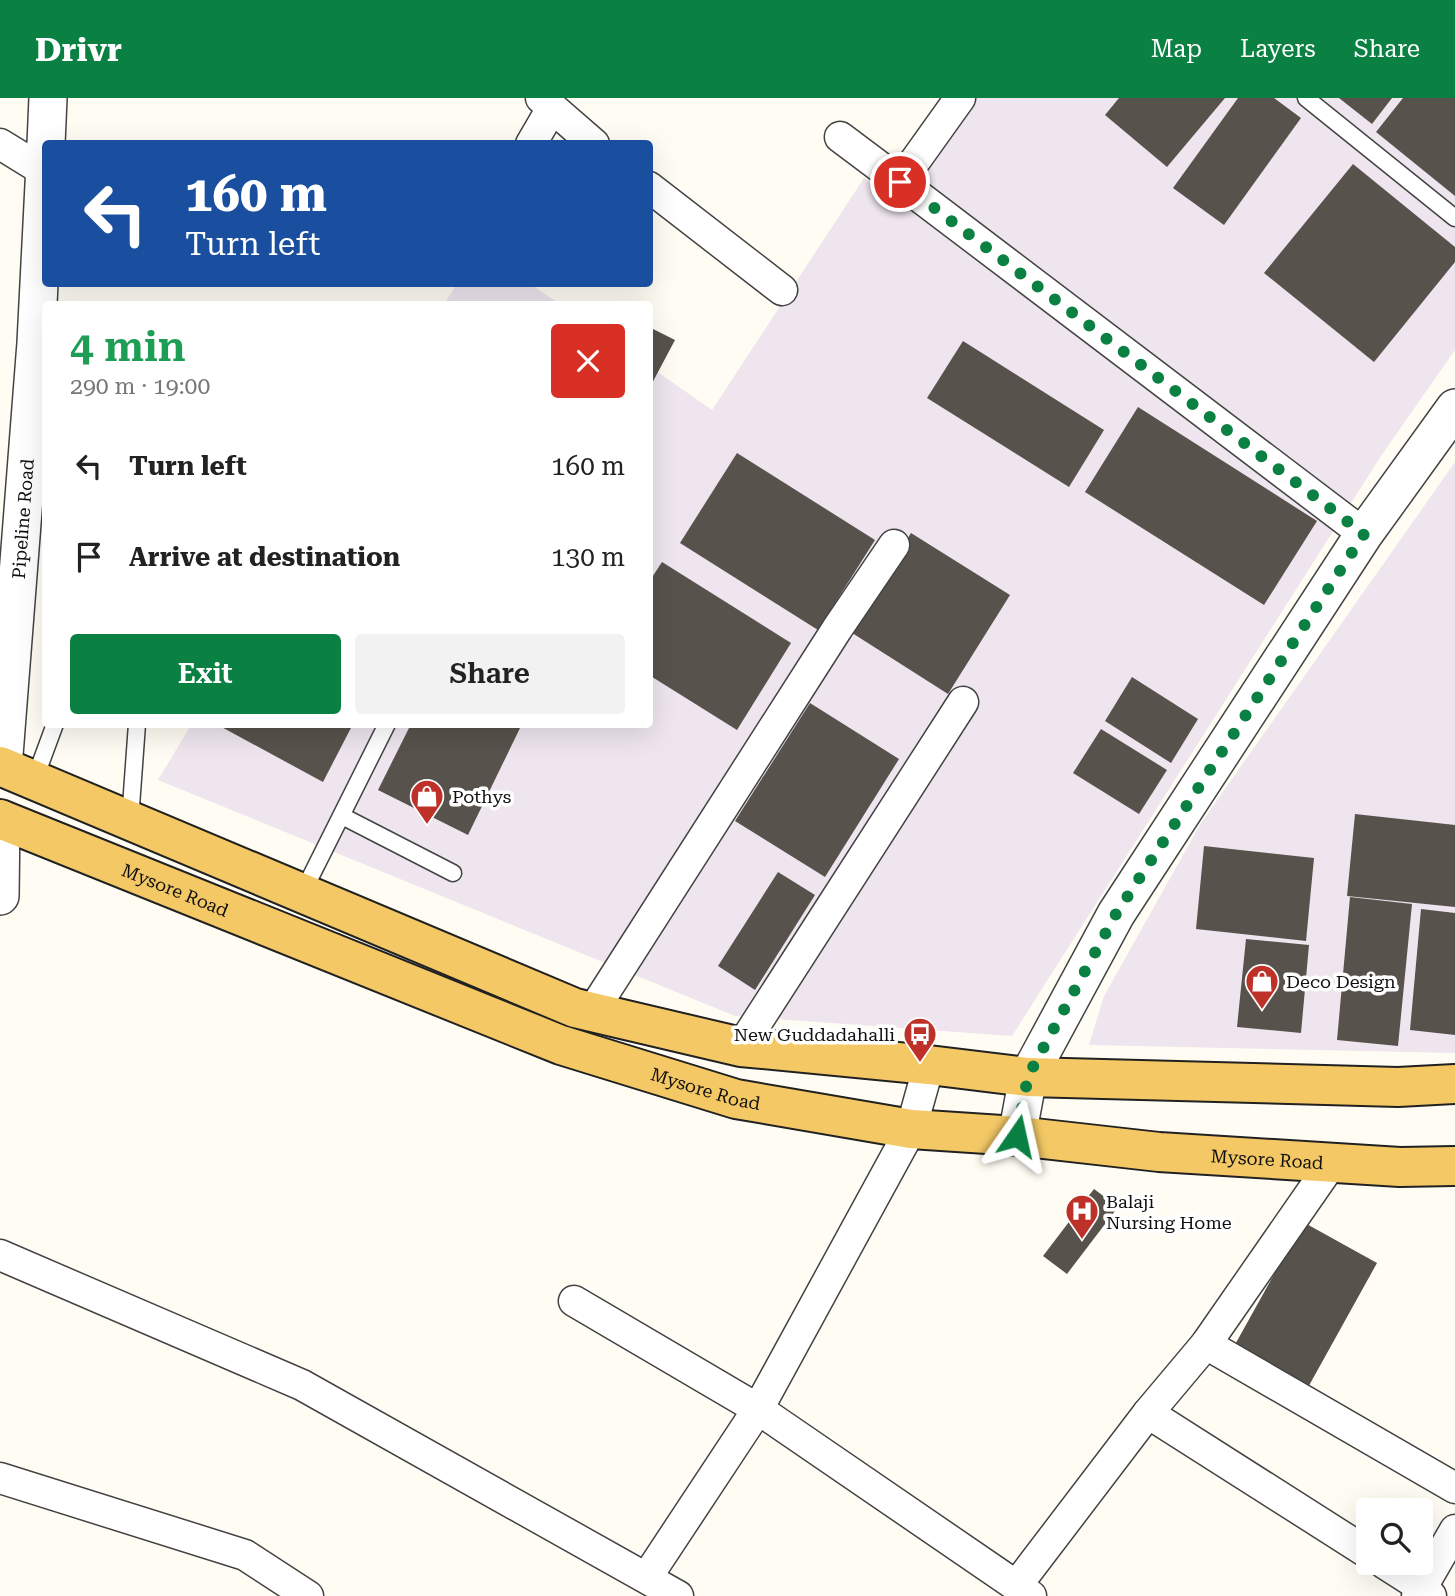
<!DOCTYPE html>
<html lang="en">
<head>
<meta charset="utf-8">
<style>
  :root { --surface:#fff; --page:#f2f2f2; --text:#222; --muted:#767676; --accent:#0b8043 }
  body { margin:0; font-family:"Roboto Serif",serif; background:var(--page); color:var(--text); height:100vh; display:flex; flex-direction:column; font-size:26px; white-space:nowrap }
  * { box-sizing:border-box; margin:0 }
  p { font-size:23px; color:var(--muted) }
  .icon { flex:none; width:38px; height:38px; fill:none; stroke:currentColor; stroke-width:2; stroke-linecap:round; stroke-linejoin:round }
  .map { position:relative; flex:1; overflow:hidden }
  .panel { position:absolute; left:42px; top:203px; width:611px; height:427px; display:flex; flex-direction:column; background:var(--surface); border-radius:7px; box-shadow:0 7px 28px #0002 }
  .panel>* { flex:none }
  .banner { position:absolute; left:42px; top:42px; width:611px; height:147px; border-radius:7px; box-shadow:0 7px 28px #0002; background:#1a4fa0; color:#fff; overflow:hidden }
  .tools { position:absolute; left:1356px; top:1400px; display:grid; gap:14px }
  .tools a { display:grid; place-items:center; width:77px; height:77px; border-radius:7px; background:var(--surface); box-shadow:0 7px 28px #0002; font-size:35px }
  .pin { position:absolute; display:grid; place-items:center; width:60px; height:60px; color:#fff; margin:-30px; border:4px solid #fff; border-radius:50%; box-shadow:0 2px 7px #0007 }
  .me { position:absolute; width:77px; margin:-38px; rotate:11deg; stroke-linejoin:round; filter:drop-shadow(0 0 5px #0008) }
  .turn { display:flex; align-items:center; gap:24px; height:147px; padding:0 28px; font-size:32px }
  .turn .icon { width:91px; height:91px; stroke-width:2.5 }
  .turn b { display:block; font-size:49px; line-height:60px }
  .round { display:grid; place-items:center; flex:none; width:74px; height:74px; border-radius:7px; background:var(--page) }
  .head { display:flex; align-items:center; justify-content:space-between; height:119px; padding:0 28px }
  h1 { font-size:42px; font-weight:600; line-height:52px; color:#1e9e55 }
  .cta { display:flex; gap:14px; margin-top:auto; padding:14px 28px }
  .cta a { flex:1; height:80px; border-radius:7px; background:var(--accent); color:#fff; font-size:28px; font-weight:600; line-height:80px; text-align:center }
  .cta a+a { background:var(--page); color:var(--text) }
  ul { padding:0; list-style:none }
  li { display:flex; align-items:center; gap:21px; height:91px; padding:0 28px }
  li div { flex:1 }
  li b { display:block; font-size:26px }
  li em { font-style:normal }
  header { display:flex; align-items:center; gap:42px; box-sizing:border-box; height:98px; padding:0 35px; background:var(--accent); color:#fff }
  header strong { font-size:33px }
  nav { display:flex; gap:38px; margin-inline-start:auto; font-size:24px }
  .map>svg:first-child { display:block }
  .industrial { fill:#eee5ee }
  .building { fill:#58524c }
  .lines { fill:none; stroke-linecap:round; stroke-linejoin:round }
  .service-casing { stroke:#434343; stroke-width:19 }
  .minor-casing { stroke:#434343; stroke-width:33 }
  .tertiary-casing { stroke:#434343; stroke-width:40 }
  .trunk-casing { stroke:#212121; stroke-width:42 }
  .service { stroke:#fff; stroke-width:16 }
  .minor { stroke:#fff; stroke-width:30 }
  .tertiary { stroke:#fff; stroke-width:37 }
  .trunk { stroke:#f3c865; stroke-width:38 }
  .route { stroke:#0b8043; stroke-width:12; stroke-dasharray:0 21.6 }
  .labels { text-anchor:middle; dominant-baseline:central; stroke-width:7; stroke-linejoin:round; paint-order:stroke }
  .street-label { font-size:18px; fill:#101010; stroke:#fff }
  .poi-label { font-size:18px; fill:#101010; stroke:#fff; text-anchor:start }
</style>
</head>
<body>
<header>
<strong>Drivr</strong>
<nav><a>Map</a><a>Layers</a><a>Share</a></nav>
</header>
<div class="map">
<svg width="1455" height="1498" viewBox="0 0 1455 1498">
  <rect width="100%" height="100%" fill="#fffdf3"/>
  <g class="industrial">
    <path d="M974,0H1455V252L1381,358L1012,938L735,918L158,682L191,627L649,626V268L712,312L864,80L902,112Z"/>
    <path d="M457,186H530L560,206H444Z"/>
    <path d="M1455,364V955L1089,947L1104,898L1201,725Z"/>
  </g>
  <g class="building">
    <path d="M1119,0H1225L1167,69L1105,17Z"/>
    <path d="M1238,0H1274L1301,20L1224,127L1173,90Z"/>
    <path d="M1339,0H1392L1372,26Z"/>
    <path d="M1403,0H1455V98L1376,34Z"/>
    <path d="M1353,66L1455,149V164L1374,264L1264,175Z"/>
    <path d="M649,229L675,242L649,291Z"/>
    <path d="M963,243L1104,332L1069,389L927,300Z"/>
    <path d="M1138,309L1317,423L1264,507L1085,394Z"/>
    <path d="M737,355L875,442L818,532L680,445Z"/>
    <path d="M911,435L1010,497L948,596L849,533Z"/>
    <path d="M662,464L791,545L737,632L649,577V484Z"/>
    <path d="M1132,579L1198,621L1171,665L1105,623Z"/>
    <path d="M810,605L899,661L825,779L735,723Z"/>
    <path d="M216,626H353L323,684Z"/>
    <path d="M411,626H522L468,737L378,692Z"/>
    <path d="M1101,631L1167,672L1139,716L1073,675Z"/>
    <path d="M1355,716L1455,727V809L1347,798Z"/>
    <path d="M1204,748L1314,760L1306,843L1196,831Z"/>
    <path d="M778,774L815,797L755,892L718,868Z"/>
    <path d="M1350,799L1412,806L1398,948L1337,942Z"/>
    <path d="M1421,811L1455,815V937L1410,932Z"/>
    <path d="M1246,841L1309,847L1301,935L1237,929Z"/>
    <path d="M1094,1091L1118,1109L1067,1176L1043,1158Z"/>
    <path d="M1303,1124L1377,1165L1306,1293L1232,1252Z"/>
  </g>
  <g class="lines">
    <defs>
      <g id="service">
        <path d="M1306,0L1455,120"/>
        <path d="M34,683L55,626"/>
        <path d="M342,718L453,775"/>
        <path d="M130,722L137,626"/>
        <path d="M302,796L387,626"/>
      </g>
      <g id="minor">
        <path d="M541,0L594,46"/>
        <path d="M960,0L900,84L1364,436"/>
        <path d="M840,39L900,84"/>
        <path d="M0,46L44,73"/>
        <path d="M531,46L552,10"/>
        <path d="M649,89L782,192"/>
        <path d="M592,914L837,531L894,447"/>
        <path d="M741,949L963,604"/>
        <path d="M1331,1066L1206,1246L1148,1315L1368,1455"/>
        <path d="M0,1157L302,1287L678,1498"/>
        <path d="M574,1203L758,1311L1031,1498"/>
        <path d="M1206,1246L1455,1390"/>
        <path d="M0,1380L245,1457L308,1498"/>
        <path d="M1384,1465L1423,1490L1431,1498"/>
        <path d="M647,1479L758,1311L911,1031L929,967"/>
        <path d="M1017,1487L1148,1315"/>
        <path d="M1417,1498L1455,1432"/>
      </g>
      <g id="tertiary">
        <path d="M46,46L48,0"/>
        <path id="s1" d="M3,670L36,245L46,47"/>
        <path d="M0,798L1,721"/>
        <path d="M1017,1038L1028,979L1116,816L1364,436L1455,310"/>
      </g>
      <g id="trunk">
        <path d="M0,668L575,910L741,949L929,967L1028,979L1398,989L1455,986"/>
        <path id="s2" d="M0,721L561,947L736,1001L911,1031L1017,1038L1159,1054L1400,1069L1455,1068"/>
      </g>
    </defs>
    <use href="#service" class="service-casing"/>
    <use href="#minor" class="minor-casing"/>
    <use href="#tertiary" class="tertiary-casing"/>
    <use href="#trunk" class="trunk-casing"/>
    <use href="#service" class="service"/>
    <use href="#minor" class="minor"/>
    <use href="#tertiary" class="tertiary"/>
    <use href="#trunk" class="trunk"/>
  </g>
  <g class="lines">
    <path class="route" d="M900,84L1364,436L1116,816L1028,978L1017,1038"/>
  </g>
  <defs>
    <symbol id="shop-pin" viewBox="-11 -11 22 30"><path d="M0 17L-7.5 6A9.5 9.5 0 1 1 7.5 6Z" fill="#be3129" stroke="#fff"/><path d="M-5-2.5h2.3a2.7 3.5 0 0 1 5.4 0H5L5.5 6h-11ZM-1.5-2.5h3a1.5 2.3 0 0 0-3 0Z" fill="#fff"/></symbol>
    <symbol id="bus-pin" viewBox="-11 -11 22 30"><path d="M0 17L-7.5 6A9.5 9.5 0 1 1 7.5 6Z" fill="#be3129" stroke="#fff"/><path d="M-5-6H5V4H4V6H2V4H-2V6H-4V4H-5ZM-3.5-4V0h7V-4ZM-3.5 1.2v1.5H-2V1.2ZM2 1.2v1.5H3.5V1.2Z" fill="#fff"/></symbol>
    <symbol id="hospital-pin" viewBox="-11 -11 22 30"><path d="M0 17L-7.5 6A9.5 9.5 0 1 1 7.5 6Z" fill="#be3129" stroke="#fff"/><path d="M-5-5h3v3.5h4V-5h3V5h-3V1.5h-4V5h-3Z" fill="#fff"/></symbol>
  </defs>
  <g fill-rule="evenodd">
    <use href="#shop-pin" x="408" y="679" width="38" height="52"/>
    <use href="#shop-pin" x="1243" y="864" width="38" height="52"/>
    <use href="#bus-pin" x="901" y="917" width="38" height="52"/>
    <use href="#hospital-pin" x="1063" y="1094" width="38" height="52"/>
  </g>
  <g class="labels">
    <g class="street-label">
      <text stroke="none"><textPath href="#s1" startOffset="250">Pipeline Road</textPath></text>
      <text stroke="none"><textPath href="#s2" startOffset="189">Mysore Road</textPath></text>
      <text stroke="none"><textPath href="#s2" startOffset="756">Mysore Road</textPath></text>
      <text stroke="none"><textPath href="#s2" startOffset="1323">Mysore Road</textPath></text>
    </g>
    <g class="poi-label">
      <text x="452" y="698">Pothys</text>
      <text x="1286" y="883">Deco Design</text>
      <text x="895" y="936" text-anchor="end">New Guddadahalli</text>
      <text x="1106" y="1103">Balaji<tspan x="1106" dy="21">Nursing Home</tspan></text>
    </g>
  </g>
</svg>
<div class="tools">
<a><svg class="icon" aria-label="search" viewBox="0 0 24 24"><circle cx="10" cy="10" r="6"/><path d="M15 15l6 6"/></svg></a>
</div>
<div class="pin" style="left:900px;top:84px;background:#d93025"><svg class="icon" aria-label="arrive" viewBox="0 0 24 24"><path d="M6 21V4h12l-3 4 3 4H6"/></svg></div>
<svg class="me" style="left:1017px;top:1038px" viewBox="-20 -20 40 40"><path d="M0-17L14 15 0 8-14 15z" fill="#0b8043" stroke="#fff" stroke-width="4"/></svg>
<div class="banner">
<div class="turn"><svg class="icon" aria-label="left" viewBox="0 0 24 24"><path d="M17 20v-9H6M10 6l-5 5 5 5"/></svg><div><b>160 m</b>Turn left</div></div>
</div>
<section class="panel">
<div class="head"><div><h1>4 min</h1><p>290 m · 19:00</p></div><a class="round" style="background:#d93025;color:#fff"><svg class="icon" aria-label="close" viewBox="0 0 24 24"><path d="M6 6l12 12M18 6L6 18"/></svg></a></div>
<ul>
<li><svg class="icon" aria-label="left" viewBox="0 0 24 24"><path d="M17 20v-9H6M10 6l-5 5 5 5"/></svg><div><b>Turn left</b></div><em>160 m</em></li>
<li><svg class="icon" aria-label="arrive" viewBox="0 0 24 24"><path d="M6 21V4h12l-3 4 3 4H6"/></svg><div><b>Arrive at destination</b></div><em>130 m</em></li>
</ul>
<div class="cta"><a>Exit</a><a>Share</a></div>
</section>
</div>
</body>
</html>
